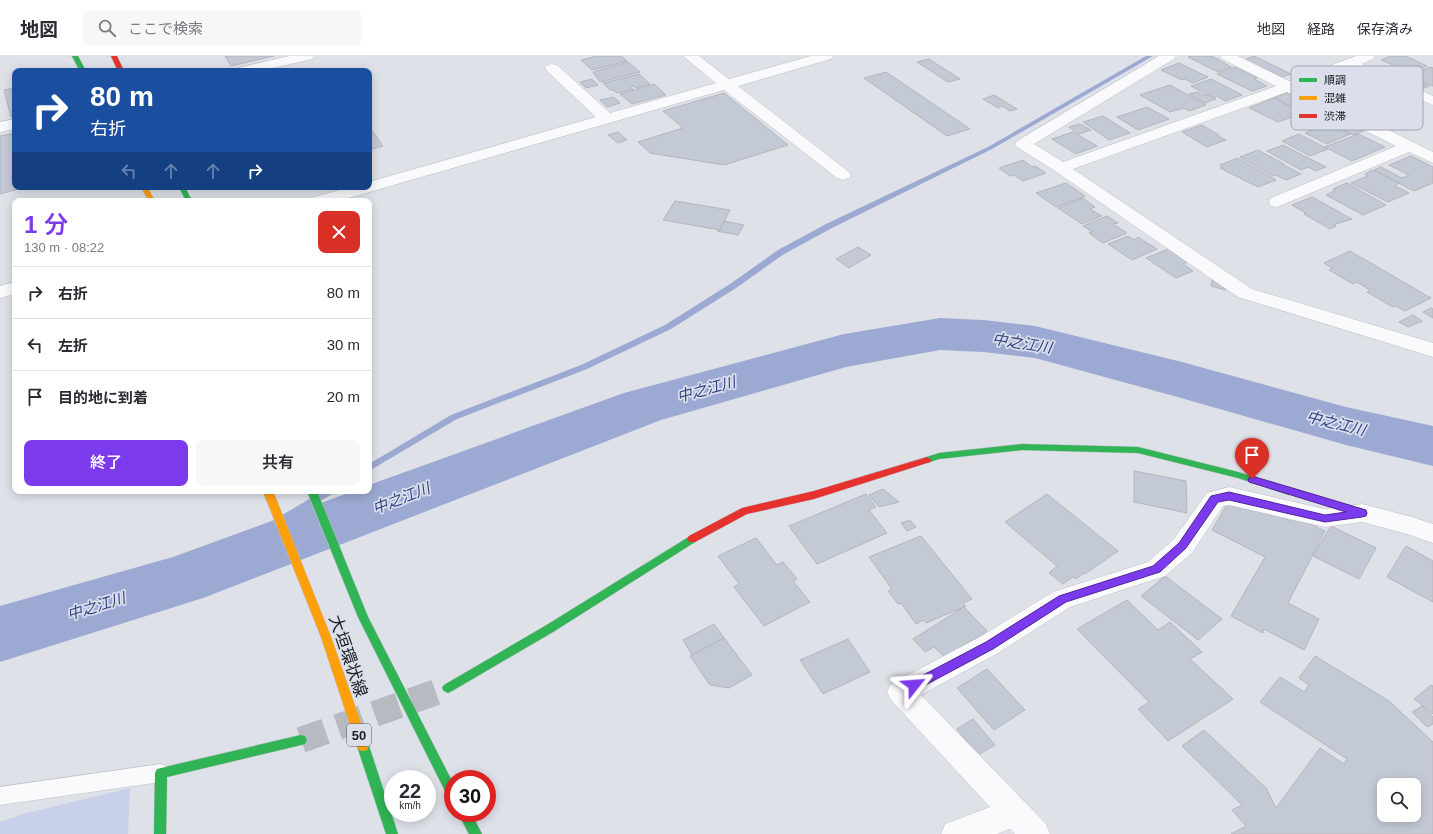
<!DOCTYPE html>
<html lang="ja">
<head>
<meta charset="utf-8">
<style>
  :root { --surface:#fff; --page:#f7f7f7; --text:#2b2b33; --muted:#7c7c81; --line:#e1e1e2; --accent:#7c3aed }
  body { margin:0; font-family:Arial,"Noto Sans JP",sans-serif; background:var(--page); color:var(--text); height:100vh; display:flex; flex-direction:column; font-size:15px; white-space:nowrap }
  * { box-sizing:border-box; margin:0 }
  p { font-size:13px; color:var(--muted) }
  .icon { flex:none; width:22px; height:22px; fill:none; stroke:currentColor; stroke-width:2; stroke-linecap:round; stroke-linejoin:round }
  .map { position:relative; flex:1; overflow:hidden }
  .sheet { position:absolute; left:12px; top:142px; width:360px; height:296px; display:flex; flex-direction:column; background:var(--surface); border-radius:8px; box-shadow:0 2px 10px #0003 }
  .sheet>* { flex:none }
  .guide { position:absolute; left:12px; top:12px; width:360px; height:122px; border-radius:8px; box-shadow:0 2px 10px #0003; background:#1a4fa0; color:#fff; overflow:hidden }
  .buttons { position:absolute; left:1377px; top:722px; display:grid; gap:8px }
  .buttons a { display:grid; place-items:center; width:44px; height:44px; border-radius:8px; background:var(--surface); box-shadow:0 2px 10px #0003; font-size:20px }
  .speed { position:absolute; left:384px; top:714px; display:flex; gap:8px; font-size:20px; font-weight:700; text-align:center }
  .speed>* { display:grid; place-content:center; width:52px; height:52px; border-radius:50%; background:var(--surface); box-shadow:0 2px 10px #0003; line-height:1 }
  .speed small { font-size:10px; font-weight:400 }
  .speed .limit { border:6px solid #d22; background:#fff; color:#111 }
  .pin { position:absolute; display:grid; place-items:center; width:34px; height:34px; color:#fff; margin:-41px -17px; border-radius:50% 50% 50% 0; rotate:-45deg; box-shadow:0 0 4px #0007 }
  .pin .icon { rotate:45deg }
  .me { position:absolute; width:44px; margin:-22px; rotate:62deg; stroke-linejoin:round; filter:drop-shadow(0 0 3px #0008) }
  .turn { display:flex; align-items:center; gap:14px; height:84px; padding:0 12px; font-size:18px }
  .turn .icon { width:52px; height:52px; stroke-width:2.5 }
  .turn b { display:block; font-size:28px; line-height:34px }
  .lanes { display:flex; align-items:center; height:38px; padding:0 12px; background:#0003; justify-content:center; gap:20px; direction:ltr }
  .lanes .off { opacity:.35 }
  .round { display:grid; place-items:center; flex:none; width:42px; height:42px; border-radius:8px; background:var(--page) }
  .summary { display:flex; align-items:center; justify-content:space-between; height:68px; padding:0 12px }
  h1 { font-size:24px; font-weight:600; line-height:30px; color:var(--accent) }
  .action { display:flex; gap:8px; margin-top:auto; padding:8px 12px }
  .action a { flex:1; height:46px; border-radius:8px; background:var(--accent); color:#fff; font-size:16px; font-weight:600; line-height:46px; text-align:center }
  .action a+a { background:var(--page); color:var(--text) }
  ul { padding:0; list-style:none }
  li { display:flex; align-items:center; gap:12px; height:52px; padding:0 12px; border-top:1px solid var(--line) }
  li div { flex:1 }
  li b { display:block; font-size:15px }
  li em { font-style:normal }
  header { display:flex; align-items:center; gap:24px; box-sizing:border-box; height:56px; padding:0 20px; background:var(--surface); border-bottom:1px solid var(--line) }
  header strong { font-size:19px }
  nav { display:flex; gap:22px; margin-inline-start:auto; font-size:14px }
  .search { width:280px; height:36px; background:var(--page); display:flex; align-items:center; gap:10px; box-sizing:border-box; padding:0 14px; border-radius:8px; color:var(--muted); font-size:15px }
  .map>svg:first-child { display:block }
  .green { fill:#c8d0ea }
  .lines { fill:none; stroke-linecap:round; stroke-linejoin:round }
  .stream { fill:#9ca9d2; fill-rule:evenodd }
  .river { fill:#9ca9d2; fill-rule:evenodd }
  .building { fill:#c4c9d6; stroke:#b4b6bb; fill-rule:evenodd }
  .secondary-tunnel { stroke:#b7bac0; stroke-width:26; stroke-dasharray:26 13; stroke-linecap:butt }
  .lane-casing { stroke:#bcbfc4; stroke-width:1 }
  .street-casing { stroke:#bcbfc4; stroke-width:1 }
  .fast-casing { stroke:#bcbfc4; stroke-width:1 }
  .slow-casing { stroke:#bcbfc4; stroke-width:1 }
  .jam-casing { stroke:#bcbfc4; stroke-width:1 }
  .lane { fill:#fafafc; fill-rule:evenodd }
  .street { fill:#fafafc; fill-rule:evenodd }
  .fast { fill:#30b455; fill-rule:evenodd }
  .slow { fill:#ff9f0a; fill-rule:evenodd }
  .jam { fill:#e5322d; fill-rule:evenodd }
  .route { fill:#7c3aed; stroke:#51269a }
  .labels { text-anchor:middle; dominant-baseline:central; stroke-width:3.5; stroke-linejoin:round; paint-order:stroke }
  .shield { fill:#dbdfeb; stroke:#55565d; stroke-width:1 }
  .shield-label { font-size:13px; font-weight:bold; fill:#1b1c20 }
  .water-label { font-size:15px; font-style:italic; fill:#303f82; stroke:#dbdfeb }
  .near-street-label { font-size:17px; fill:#1b1c20; stroke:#dbdfeb }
  .key { fill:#dbdfeb; stroke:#a1a4ae; stroke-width:1 }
  .key-label { font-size:11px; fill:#1b1c20 }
</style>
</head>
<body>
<header>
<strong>地図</strong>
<div class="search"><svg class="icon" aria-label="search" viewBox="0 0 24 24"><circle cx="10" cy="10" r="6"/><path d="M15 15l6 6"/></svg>ここで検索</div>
<nav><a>地図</a><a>経路</a><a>保存済み</a></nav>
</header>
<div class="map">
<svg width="1433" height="778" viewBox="0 0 1433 778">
  <rect width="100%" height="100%" fill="#dee1e8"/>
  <path class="green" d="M130,732L128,778H0V766L23,758Z"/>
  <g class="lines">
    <g class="stream">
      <path d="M1146,0H1153L992,93L832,172L784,198L736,232L671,273L587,313L457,363L369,415V408L451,359L581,309L665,269L730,228L778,194L826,168L988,91Z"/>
      <path d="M323,435H336L334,437L185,527L181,528L177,527L176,524L177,521Z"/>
    </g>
    <path class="river" d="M940,262L983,264L1035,270L1182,306L1346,351L1433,370V410L1346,389L1174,340L1035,302L983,296L940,294L846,311L661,364L203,542L0,606V550L173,501L354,435H369V429L624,337L844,278Z"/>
  </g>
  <g class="building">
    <path d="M225,0H274L231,10Z"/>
    <path d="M597,0H621L627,5L592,14L581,4Z"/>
    <path d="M1190,0H1212L1231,11L1218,16L1188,1Z"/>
    <path d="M1254,0L1291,18L1281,21L1244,4Z"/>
    <path d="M1391,0H1406L1427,10L1412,16L1407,15L1381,4Z"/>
    <path d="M929,3L960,23L948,26L917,6Z"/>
    <path d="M628,6L640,16L600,26L593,16Z"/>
    <path d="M1179,7L1208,21L1193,27L1185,23L1182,24L1161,14Z"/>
    <path d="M1235,11L1257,22L1254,23L1267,30L1252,35L1217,18Z"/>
    <path d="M1431,11L1433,12V30L1417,24L1420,22L1409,19Z"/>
    <path d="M886,16L970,73L947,80L864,22Z"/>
    <path d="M639,18L650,28L636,32L634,30L631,31L633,33L617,37L613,34H610L603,27Z"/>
    <path d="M592,23L598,29L586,32L580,26Z"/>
    <path d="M1211,23L1242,39L1225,45L1217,40L1213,42L1191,30Z"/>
    <path d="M1418,26L1429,30L1419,34L1409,29Z"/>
    <path d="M654,28L666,39L632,48L620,38Z"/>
    <path d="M1170,29L1206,49L1189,55L1184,52L1170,56L1140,39Z"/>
    <path d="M15,32V60L11,61L4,34Z"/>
    <path d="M1198,36L1205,40L1208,39L1216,43L1205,47L1189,38Z"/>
    <path d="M724,37L788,89L724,109L650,97L638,86L683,72L663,55Z"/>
    <path d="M1286,37L1292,39L1317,51L1303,57L1274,42Z"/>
    <path d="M994,39L1017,53L1010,55L1002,50L998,52L983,43Z"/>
    <path d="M614,41L620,47L607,51L600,44Z"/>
    <path d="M1274,42L1303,57L1278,66L1249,52Z"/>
    <path d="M1147,51L1169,63L1138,74L1117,61Z"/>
    <path d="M1103,60L1130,77L1109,84L1083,66Z"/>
    <path d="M1340,63L1364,75L1353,79L1329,67Z"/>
    <path d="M1327,67L1350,78L1327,88L1305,77Z"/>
    <path d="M1080,68L1091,74L1079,78L1069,71Z"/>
    <path d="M1202,69L1219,79L1218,80L1226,84L1207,91L1182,76Z"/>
    <path d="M369,70L383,90L369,94Z"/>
    <path d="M618,76L627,84L618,87L608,79Z"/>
    <path d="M1073,76L1097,90L1076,98L1052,83Z"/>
    <path d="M15,77V131H26L0,138V80Z"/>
    <path d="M1299,78L1328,93L1310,100L1282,85Z"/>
    <path d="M1358,78L1385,91L1352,105L1325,91Z"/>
    <path d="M1283,89L1326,111L1316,115L1308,111L1301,114L1267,95Z"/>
    <path d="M1258,94L1284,108H1282L1301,118L1286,124L1276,119L1273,120L1240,101Z"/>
    <path d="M1411,100L1433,111V127L1414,135L1374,114L1381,111L1402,122L1409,119L1389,109Z"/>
    <path d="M1238,102L1276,124L1258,131L1220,112L1223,111L1220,109Z"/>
    <path d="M1023,104L1032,111L1035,110L1046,117L1023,125L1014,119L1010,120L999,112Z"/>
    <path d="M1373,114L1399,127L1395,130L1409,137L1388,146L1351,127L1368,120L1365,118Z"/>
    <path d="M1066,127L1085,140L1056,151L1036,137Z"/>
    <path d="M1347,127L1361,135L1386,149L1363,159L1326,139L1336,134L1333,133Z"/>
    <path d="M1312,141L1352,163L1333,169L1336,170L1330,173L1304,158L1306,157L1292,149Z"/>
    <path d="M1083,142L1095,151L1090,153L1102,160L1082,168L1058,152Z"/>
    <path d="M675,145L730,154L720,174L663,164Z"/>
    <path d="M1107,160L1118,167L1113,168L1127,177L1103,187L1089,177L1092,176L1083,170Z"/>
    <path d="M724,165L744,169L738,179L717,175L720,174Z"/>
    <path d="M1128,180L1134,184L1138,181L1157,193L1132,204L1108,188Z"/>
    <path d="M858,191L871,199L849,212L836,203Z"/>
    <path d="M1168,193L1187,206L1183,208L1193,215L1176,222L1146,202Z"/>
    <path d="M1350,195L1431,242L1405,255L1396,250L1393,251L1367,236L1370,234L1357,226L1353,228L1329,214L1332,212L1324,207Z"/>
    <path d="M1212,224L1227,228L1225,234L1211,230Z"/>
    <path d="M1431,252L1433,253V262L1423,256Z"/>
    <path d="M1413,259L1422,265L1408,271L1399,266Z"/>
    <path d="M1134,415L1186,425L1187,457L1134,446Z"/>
    <path d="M883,433L899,446L879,451L869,439Z"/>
    <path d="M866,438L876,451L869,454L887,477L817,508L789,470Z"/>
    <path d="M1047,438L1118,495L1085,518L1084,517L1076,523L1073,521L1063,528L1049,517L1057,510L1005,466Z"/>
    <path d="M1229,445L1251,455L1253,451L1271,460L1273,457L1293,466L1296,461L1325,475L1288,547L1319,563L1304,594L1264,573L1263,577L1231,560L1265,501L1212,474Z"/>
    <path d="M910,464L916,471L907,475L901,467Z"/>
    <path d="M1331,470L1376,492L1359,523L1313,500Z"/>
    <path d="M921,480L972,543L963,547L966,550L926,567L924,564L916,568L901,547L898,548L888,535L892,533L869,501Z"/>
    <path d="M756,482L777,509L783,506L797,523L793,525L810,546L764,570L734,531L739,528L718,500Z"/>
    <path d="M1406,490L1433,505V546L1387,521Z"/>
    <path d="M1165,520L1222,563L1198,584L1141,540Z"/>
    <path d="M1127,544L1158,574L1170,566L1202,596L1190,603L1233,643L1168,685L1138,653L1149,646L1077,573Z"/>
    <path d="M964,551L987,575L945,601L934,591L925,596L913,583Z"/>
    <path d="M714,568L724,582L692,599L683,584Z"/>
    <path d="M724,582L752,619L729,632L710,629L690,600Z"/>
    <path d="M848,583L870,616L823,638L800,604Z"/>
    <path d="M1315,600L1389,645L1433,686V778H1231L1246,770L1232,754L1242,749L1182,690L1204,674L1266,732L1276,752L1320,692L1344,708L1347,703L1260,646L1280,621L1304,636L1309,629L1299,622ZM1384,729H1414V759H1384Z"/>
    <path d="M987,613L1025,654L994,674L957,632Z"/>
    <path d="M1431,629L1433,630V658L1414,643Z"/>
    <path d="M1422,650L1433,661V668L1427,671L1412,656Z"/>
    <path d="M973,663L995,689L978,699L957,673Z"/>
  </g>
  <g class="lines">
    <path class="secondary-tunnel" d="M301,684L448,632"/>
    <defs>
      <path id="lane" d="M161,708L167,711L170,717L167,723L161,726L0,749V731Z"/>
      <g id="street">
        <path d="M289,0H314L312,3L261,15H236L238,12Z"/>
        <path d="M683,0H699L729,23L811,0H833L831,3L738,30L849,116L851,119L849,122L843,124L837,122L724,34L338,145H312L314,141L351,131H369V126L596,61L547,15L545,12L547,9L552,8L557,9L610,57L716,27Z"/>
        <path d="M1159,0H1176L1174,3L1034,88L1063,106L1276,30L1222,3L1220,0H1238L1289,25L1356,0H1375L1373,3L1362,8L1433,40V49L1349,13L1301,31L1433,96V107L1409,96L1277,151L1271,150L1269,146L1271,142L1396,90L1287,36L1073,113L1252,233L1433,287V301L1238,241L1055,115L1017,91L1015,88L1017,85Z"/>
        <path d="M15,63V73L0,76V66Z"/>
        <path d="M15,226V238L0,242V230Z"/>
        <path d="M1229,431L1325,453L1362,448L1412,461L1433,468V487L1407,478L1362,466L1325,471L1229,449L1223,450L1192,497L1165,520L1070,551L998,597L921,639L1046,768L1050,778H1015L1010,773L997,778H941L945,768L990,751L891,644L887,636L891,628L980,581L1053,536L1148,506L1174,483L1207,437Z"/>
      </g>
      <g id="fast">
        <path d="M72,0H78L86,15H80Z"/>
        <path d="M179,131H185L192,145H186Z"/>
        <path d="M1022,388L1138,391L1238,416L1292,433L1294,435L1292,437L1289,439L1238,422L1138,397L1022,394L939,403L927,407L922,404L924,402L939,397Z"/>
        <path d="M307,435H317L368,561L453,727V745L449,743L358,561Z"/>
        <path d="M692,479L695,480L697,483L695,486L553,576L452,635L448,637L444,635L442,632L444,629L545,570Z"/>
        <path d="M301,679L305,680L307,684L305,688L301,689L167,721L166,778H154L155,717L157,713Z"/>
        <path d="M363,685L367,686L369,690L398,778H386L357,690L359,686Z"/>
        <path d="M458,757H471L482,778H469Z"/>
      </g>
      <g id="slow">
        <path d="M141,131H147L155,145H149Z"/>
        <path d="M1289,431L1365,454L1367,457L1365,460L1362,461L1286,437L1284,435L1286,433Z"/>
        <path d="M263,435H273L331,581L369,690L367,694L363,695L359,694L357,690L321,581Z"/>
      </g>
      <g id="jam">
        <path d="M111,0H117L124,15H118Z"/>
        <path d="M927,401L932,404L930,406L814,443L747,458L695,486H689L687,483L689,480L742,452L814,435Z"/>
      </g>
    </defs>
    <use href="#lane" class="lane-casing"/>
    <use href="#street" class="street-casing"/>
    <use href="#fast" class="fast-casing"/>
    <use href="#slow" class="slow-casing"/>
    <use href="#jam" class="jam-casing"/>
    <use href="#lane" class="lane"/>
    <use href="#street" class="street"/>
    <use href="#fast" class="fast"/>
    <use href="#slow" class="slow"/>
    <use href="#jam" class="jam"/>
  </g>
  <path class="route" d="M1252,420L1366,454L1367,457L1366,460L1362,461L1325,466L1229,444L1218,446L1186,492L1160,516L1066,546L993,593L918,633L914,634L910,633L908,629L910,626L986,586L1059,540L1153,510L1179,487L1211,440L1229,436L1325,459L1346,456L1249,426L1248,423Z"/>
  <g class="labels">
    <rect class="shield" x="347" y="668" width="24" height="22" rx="3"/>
    <g class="shield-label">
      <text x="359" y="679">50</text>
    </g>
    <g class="water-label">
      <text transform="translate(1022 287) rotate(9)">中之江川</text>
      <text transform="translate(706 333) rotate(-15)">中之江川</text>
      <text transform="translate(1336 367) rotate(14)">中之江川</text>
      <text transform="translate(401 442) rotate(-21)">中之江川</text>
      <text transform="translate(96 550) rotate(-17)">中之江川</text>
    </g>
    <g class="near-street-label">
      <text transform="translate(348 600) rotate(71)">大垣環状線</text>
    </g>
  </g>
  <rect x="1291" y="10" width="132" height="64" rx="6" class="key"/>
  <rect x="1299" y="22" width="18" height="4" fill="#30b455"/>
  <rect x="1299" y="40" width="18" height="4" fill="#ff9f0a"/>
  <rect x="1299" y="58" width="18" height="4" fill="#e5322d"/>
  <g class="key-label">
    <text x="1324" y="28">順調</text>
    <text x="1324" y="46">混雑</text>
    <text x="1324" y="64">渋滞</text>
  </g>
</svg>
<div class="buttons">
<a><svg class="icon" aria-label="search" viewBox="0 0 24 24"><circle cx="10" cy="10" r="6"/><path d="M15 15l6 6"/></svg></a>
</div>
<div class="speed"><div>22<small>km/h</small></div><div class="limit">30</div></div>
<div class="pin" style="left:1252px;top:423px;background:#d93025"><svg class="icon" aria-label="arrive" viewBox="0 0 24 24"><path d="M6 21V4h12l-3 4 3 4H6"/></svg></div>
<svg class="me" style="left:914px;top:629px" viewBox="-20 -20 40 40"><path d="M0-17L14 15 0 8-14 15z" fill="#7c3aed" stroke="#fff" stroke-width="4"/></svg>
<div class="guide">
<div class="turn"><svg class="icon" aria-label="right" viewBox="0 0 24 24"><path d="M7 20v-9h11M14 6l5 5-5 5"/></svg><div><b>80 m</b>右折</div></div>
<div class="lanes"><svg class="icon off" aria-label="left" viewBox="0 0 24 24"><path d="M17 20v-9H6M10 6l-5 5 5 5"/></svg><svg class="icon off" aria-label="ahead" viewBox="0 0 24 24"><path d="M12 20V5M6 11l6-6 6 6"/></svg><svg class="icon off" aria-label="ahead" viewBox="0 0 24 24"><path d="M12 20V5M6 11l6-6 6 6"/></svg><svg class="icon" aria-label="right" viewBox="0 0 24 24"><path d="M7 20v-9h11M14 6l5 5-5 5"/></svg></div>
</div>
<section class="sheet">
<div class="summary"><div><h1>1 分</h1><p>130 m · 08:22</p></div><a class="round" style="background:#d93025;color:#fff"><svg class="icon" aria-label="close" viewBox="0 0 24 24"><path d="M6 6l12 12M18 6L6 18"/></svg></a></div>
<ul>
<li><svg class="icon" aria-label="right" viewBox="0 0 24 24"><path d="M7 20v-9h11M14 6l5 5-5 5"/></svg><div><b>右折</b></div><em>80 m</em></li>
<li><svg class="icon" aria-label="left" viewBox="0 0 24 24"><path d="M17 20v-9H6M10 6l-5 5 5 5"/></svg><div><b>左折</b></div><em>30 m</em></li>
<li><svg class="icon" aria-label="arrive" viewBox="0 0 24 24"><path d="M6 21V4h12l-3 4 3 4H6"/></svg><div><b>目的地に到着</b></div><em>20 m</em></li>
</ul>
<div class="action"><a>終了</a><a>共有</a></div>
</section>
</div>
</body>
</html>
